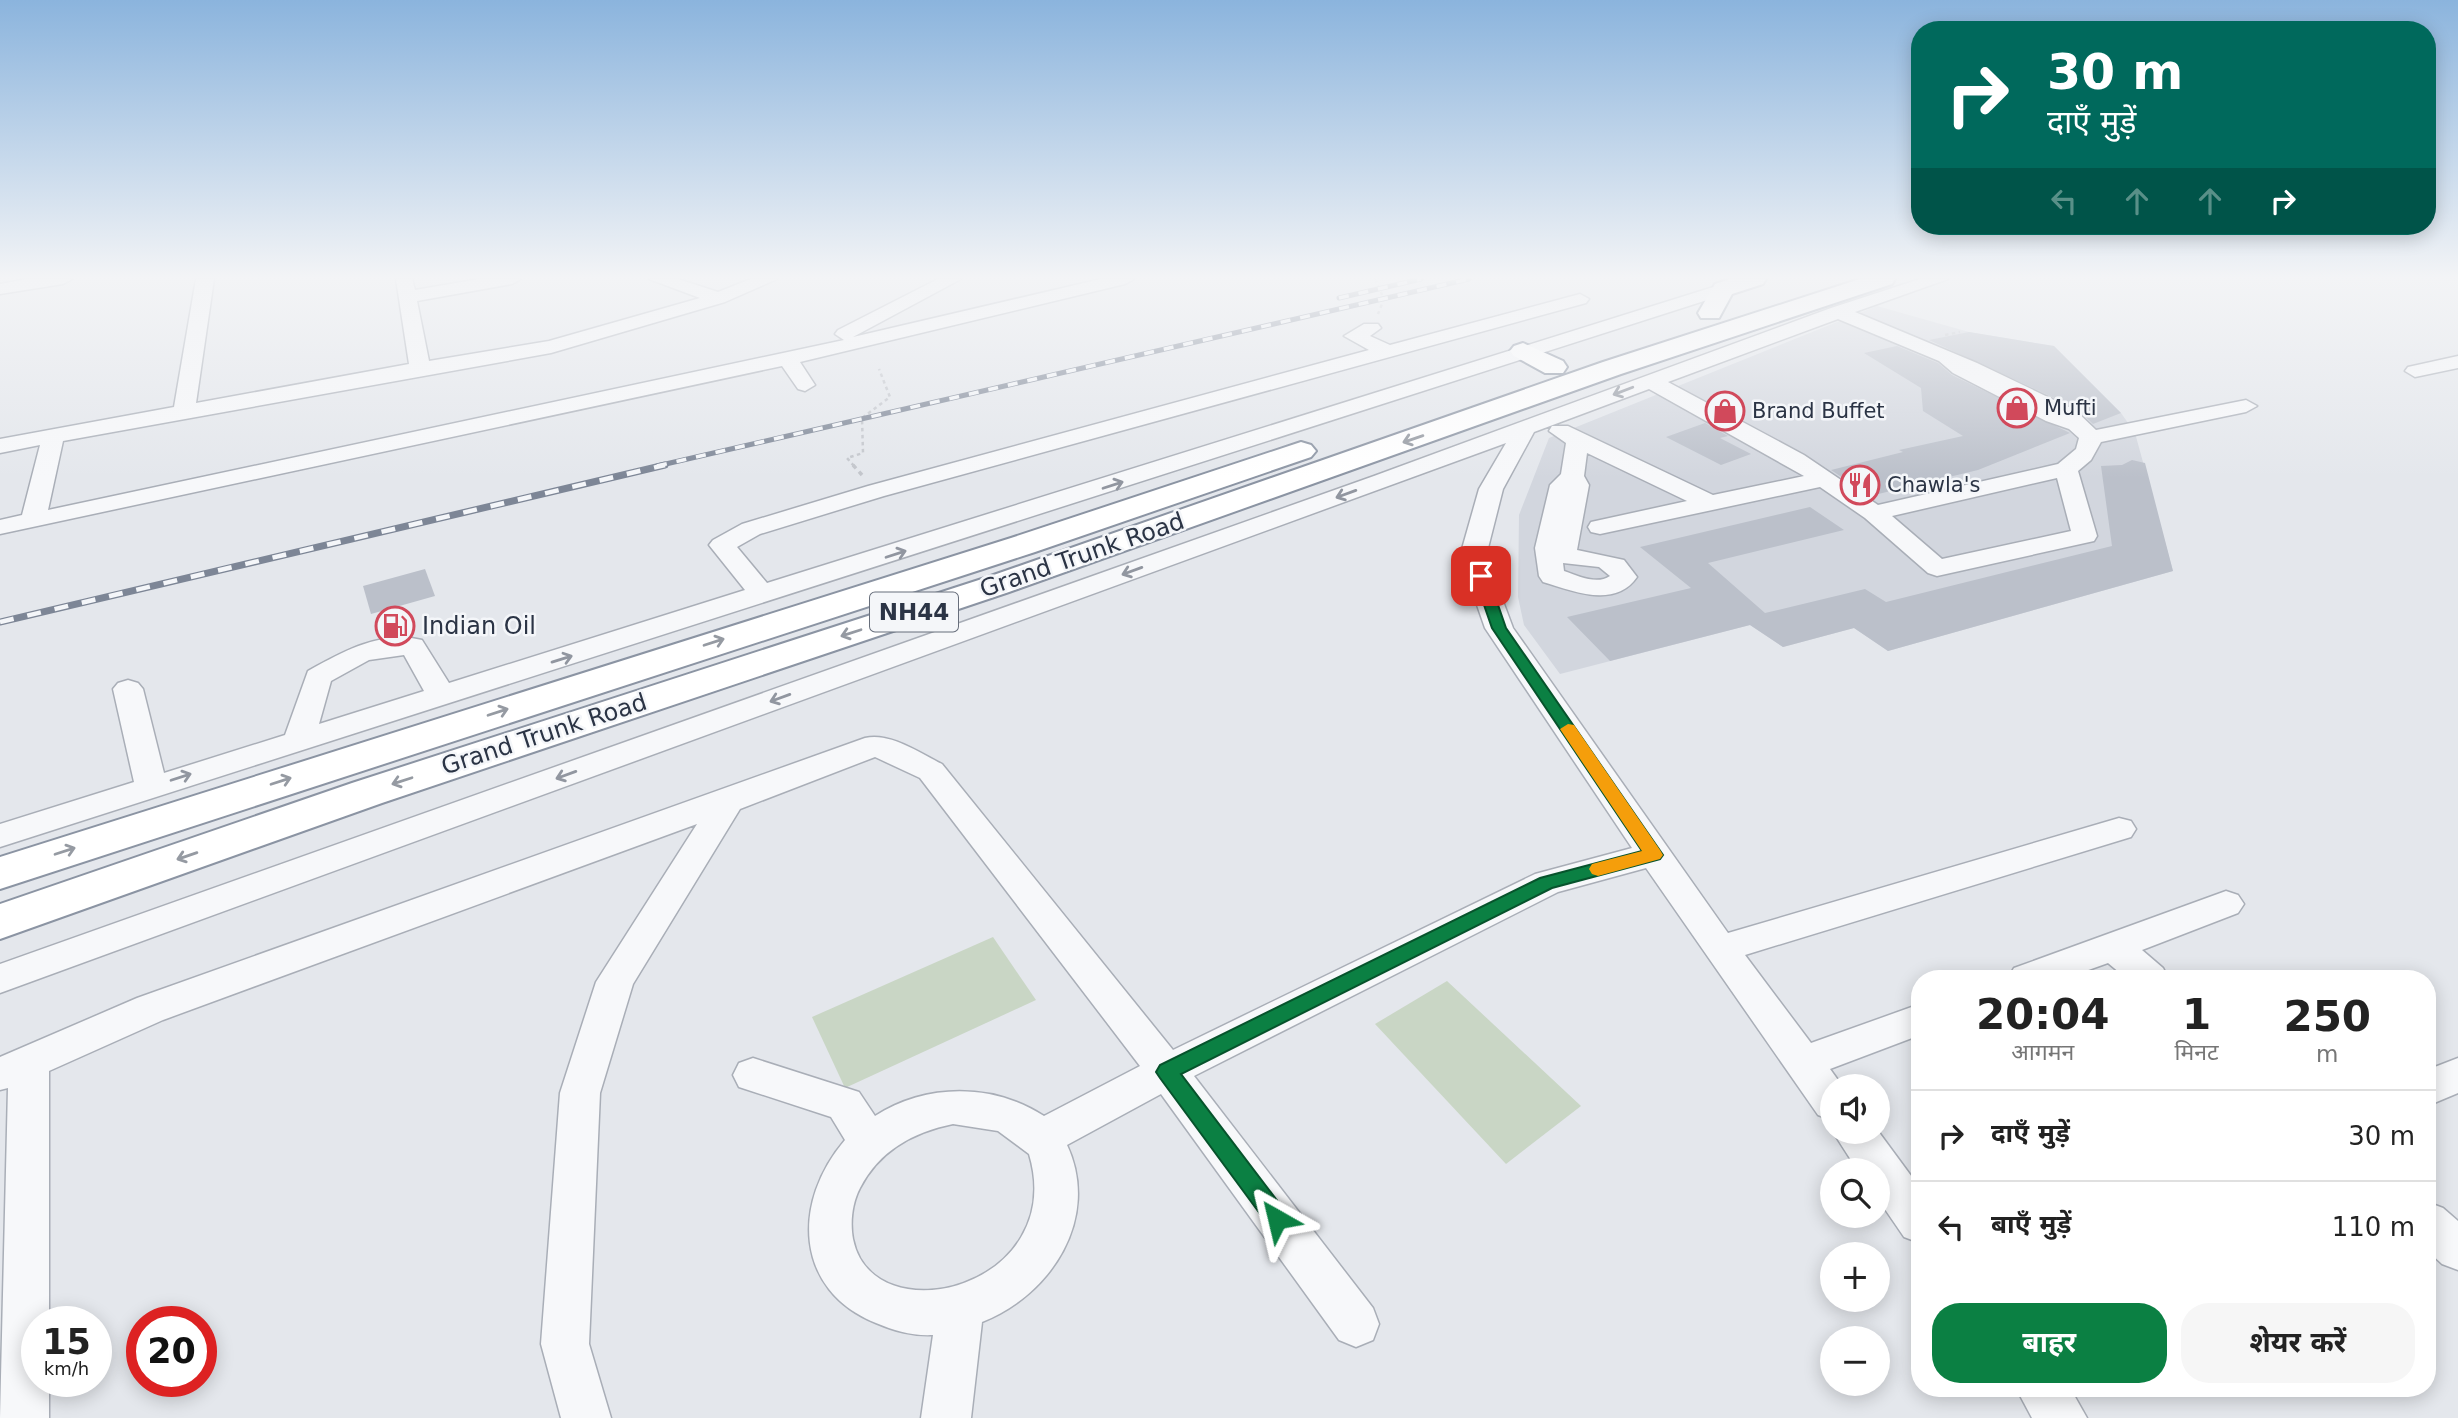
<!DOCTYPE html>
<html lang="hi">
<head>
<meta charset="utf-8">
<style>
  :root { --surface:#fff; --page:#f6f6f6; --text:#222; --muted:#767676; --line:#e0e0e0; --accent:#0b8043 }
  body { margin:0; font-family:"DejaVu Sans","Noto Sans Devanagari",sans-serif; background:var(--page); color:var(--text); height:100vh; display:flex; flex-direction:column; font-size:26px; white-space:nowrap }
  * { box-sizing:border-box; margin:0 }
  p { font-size:23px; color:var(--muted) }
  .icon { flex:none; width:38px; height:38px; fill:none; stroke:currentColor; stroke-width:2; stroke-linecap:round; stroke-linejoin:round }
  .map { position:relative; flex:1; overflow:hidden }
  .details { position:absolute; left:1911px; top:970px; width:525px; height:427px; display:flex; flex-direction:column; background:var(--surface); border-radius:28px; box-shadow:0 4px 18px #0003 }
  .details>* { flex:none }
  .hud { position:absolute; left:1911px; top:21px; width:525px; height:214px; border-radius:28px; box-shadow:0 4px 18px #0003; background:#00695c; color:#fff; overflow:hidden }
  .fabs { position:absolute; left:1820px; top:1074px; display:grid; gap:14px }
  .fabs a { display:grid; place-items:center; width:70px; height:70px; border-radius:50%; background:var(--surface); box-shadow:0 4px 18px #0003; font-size:35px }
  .speed { position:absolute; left:21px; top:1306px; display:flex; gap:14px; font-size:35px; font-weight:700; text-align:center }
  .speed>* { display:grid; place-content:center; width:91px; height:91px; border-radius:50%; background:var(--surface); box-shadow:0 4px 18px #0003; line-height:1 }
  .speed small { font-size:18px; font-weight:400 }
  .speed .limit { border:10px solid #d22; background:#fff; color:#111 }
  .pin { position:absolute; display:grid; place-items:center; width:60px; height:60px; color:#fff; margin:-30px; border-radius:14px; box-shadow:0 4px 10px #0006 }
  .me { position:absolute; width:77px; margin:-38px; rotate:323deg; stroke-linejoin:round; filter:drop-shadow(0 0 5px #0008) }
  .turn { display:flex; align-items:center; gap:24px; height:147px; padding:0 21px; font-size:32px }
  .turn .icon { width:91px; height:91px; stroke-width:2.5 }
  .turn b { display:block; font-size:49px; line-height:60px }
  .lanes { display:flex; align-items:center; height:66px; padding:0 21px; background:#0003; justify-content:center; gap:35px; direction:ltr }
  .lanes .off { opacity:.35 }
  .eta { display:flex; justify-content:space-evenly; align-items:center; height:119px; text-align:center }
  .eta b { font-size:42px; font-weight:700; line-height:49px }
  .primary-button { display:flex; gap:14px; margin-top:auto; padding:14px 21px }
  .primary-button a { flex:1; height:80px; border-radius:28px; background:var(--accent); color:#fff; font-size:28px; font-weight:700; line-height:80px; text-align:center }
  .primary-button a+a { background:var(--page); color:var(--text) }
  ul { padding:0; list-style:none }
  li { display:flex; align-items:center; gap:21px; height:91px; padding:0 21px; border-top:2px solid var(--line) }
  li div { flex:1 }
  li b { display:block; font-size:26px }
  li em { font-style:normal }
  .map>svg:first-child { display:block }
  .built { fill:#d2d6de }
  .green { fill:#c9d6c5 }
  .building { fill:#bbc0ca }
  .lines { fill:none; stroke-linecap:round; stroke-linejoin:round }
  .minor-casing { stroke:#a9aeb7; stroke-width:3 }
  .highway-casing { stroke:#8b94a3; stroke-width:4 }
  .path-far1 { stroke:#c2c5cb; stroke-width:2.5; stroke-dasharray:3.5 3.5; stroke-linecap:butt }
  .path { stroke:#c2c5cb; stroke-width:3.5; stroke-dasharray:4.5 4.5; stroke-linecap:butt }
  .minor { fill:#f7f8fa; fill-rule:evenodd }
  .highway { fill:#fff; fill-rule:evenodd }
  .rail-far1-casing { stroke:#7d8696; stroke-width:5 }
  .rail-casing { stroke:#7d8696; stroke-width:7 }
  .rail-far1 { stroke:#f4f6f9; stroke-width:3.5; stroke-dasharray:10; stroke-linecap:butt }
  .rail { stroke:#f4f6f9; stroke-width:4.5; stroke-dasharray:14; stroke-linecap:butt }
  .oneway { stroke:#9196a0 }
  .oneway2 { stroke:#959aa2 }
  .route { fill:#0b8043; stroke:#07532c; stroke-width:2 }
  .slow { fill:#f59e0b }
  .labels { text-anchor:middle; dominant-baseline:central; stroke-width:5; stroke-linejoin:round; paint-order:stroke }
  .far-poi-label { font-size:21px; fill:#2b3445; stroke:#f4f6f9; text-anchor:start }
  .shield { fill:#f4f6f9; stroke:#676e7b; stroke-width:2 }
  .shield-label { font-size:23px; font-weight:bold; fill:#2b3445 }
  .street-label { font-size:24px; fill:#2b3445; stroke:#f4f6f9 }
  .poi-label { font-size:24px; fill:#2b3445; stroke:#f4f6f9; text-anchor:start }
</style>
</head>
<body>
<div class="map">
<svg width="2458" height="1418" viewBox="0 0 2458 1418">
  <rect width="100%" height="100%" fill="#e4e7ec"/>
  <path class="built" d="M1877,306L1969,332L2054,346L2121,413L2135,433L2173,571L1888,651L1854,628L1783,647L1750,625L1560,674L1524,625L1518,597L1519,515L1549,438Z"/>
  <g class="green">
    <path d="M993,937L1036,1000L845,1088L812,1017Z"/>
    <path d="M1447,981L1581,1106L1506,1164L1375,1024Z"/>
  </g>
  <g class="building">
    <path d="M1969,332L2054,346L2121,413L2093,424L2076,408L1929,340Z"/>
    <path d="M1897,346L1938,363L1952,375L2070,433L1978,470L1870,496L1831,470L1903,452L1899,450L1963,436L1923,411L1921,388L1864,353Z"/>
    <path d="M1705,423L1728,436L1720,438L1751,454L1721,465L1666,437Z"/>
    <path d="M2132,460L2145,463L2173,571L1888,651L1854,628L1783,647L1750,625L1610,661L1567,617L1691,588L1640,547L1810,507L1844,530L1708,563L1765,613L1865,589L1886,602L2112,546L2101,466L2122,465Z"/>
    <path d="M425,569L435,596L371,614L363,586Z"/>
  </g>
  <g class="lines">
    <defs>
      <g id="minor">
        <path d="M27,279H72L63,284L0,294V284Z"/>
        <path d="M196,279H214L196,403L409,364L396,279H412L415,290L479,279H521L512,284L417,301L429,361L549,341L700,298L649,279H678L718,292L751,279H777L725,302L551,353L63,441L48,510L844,340L835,334L838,330L938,279H961L853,337L1101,279H1134L1125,284L800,362L815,385L805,391L798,389L782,366L0,534V520L22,515L40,445L0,453V439L174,407Z"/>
        <path d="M1920,279H1948L1855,312L1977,363L2075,410L2096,430L2246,400L2257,406L2246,412L2101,442L2091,460L2078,471L2097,536L2094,541L1937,576L1928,573L1865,518L1820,487L1600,534L1591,532L1588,527L1591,522L1687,501L1587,453L1584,476L1589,485L1577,550L1624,560L1637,577C1615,609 1573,591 1543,582L1539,576L1535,548L1550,485L1561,474L1566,443L1549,431L1552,426H1568L1713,495L1804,476L1649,389L1534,432L1503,489L1486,556L1513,628L1728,933L2119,818L2131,821L2136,829L2131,837L1745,955L1811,1043L1920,1004V1035L1830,1069L1843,1087H1832V1120L1818,1115L1646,868L1558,892L1194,1076L1373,1308L1379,1324L1373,1340L1356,1347L1339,1340L1161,1094L1067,1145C1101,1218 1051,1295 982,1322L971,1418H921L933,1335C912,1336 895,1331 876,1323C794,1290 792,1202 845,1140L831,1117L739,1087L733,1075L739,1063L753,1058L859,1092L875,1116C926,1083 993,1083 1044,1116L1140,1066L920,778L875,757L740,809L633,984L600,1093L589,1344L611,1418H561L541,1344L560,1093L596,982L697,824L163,1020L49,1071V1321H37V1381H49V1418H0L8,1088L0,1090V1057L137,998L865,738C890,732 920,753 942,764L1173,1050L1535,874L1632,848L1485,628L1460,556L1479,489L1506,443L0,993V964L1374,476L1831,308ZM1838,319L1939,361L1953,373L2046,421L2069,429L2079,438L2076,449L2058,464L1878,505L1804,455L1668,382ZM2057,478L2071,531L1942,559L1892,516ZM1563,563L1599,567L1610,576C1597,585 1578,576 1564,571ZM953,1124L998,1131L1029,1154C1069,1287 873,1337 853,1239C850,1223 852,1203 860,1188C879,1151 913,1132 953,1124Z"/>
        <path d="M1723,284L1729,285L1732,289L1729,293L0,847V824L134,782L113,689L118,683L128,680L138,683L143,689L164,773L285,735L308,671C342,652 381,630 422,640L449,683L745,590L709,545L713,540L742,524L868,486L1369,350L1344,336L1364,324H1378L1381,328L1370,336L1390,345L1580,294L1589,299L1586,303L884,496L760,534L737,547L767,583ZM404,655L424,691L319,724L331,681L369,660Z"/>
        <path d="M2458,356V368L2415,377L2405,371L2408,367Z"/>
        <path d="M2226,891L2238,895L2244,904L2238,913L2142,950L2163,968L2168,978H2126L2108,963L2066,978H2008L2014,968Z"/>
        <path d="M2458,1058V1093L2427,1106V1070Z"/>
        <path d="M1878,1131L1920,1188V1243L1904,1237L1878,1199V1171H1858L1833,1132Z"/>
        <path d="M2427,1202L2443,1208L2458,1221V1270L2442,1264L2427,1250Z"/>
        <path d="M2016,1388H2070L2087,1418H2032Z"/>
      </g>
      <g id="highway">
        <path d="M1730,279H1766L1763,284L1732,294L1719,318H1701L1698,313L1715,284Z"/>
        <path d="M1860,279H1895L1892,284L1621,374L1009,592L382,803L0,939V904L352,783L985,578L1603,362Z"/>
        <path d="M1523,343L1563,361L1567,367L1563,373H1545L1514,356L1510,351L1514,346Z"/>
        <path d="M1301,442L1311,445L1316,451L1311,457L1035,552L0,889V857L1011,538Z"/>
      </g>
    </defs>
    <use href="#minor" class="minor-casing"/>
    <use href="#highway" class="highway-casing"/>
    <g class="path-far1">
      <path d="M1375,279L1384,299L1378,314"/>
      <path d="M1945,335L1960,332"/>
      <path d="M854,466L847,458L863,453L862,418L890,397L879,369"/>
    </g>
    <path class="path" d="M853,465L862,475"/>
    <use href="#minor" class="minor"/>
    <use href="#highway" class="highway"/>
    <defs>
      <g id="rail-far1">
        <path d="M1339,298L1421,279"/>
        <path d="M657,466L1469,279"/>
      </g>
      <path id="rail" d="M0,622L665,465"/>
    </defs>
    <use href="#rail-far1" class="rail-far1-casing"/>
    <use href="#rail" class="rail-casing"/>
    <use href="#rail-far1" class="rail-far1"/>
    <use href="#rail" class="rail"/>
  </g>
  <defs><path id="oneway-shaft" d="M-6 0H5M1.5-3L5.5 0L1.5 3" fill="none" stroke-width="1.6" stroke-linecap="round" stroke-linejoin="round" transform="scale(1.75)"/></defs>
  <g class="oneway">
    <use href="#oneway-shaft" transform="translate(1623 391) rotate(159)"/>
    <use href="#oneway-shaft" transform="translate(1113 485) rotate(-18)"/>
    <use href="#oneway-shaft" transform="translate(1346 494) rotate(160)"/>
    <use href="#oneway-shaft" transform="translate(896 554) rotate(-18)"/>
    <use href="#oneway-shaft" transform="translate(1132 571) rotate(160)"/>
    <use href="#oneway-shaft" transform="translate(562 659) rotate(-17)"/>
    <use href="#oneway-shaft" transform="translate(780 698) rotate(160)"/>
    <use href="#oneway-shaft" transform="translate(566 775) rotate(160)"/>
    <use href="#oneway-shaft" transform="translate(181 777) rotate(-18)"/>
  </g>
  <g class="oneway2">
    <use href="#oneway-shaft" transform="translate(1413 439) rotate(161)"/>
    <use href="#oneway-shaft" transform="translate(851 633) rotate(162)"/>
    <use href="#oneway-shaft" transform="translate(714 642) rotate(-18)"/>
    <use href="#oneway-shaft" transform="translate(498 712) rotate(-18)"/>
    <use href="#oneway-shaft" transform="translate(281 781) rotate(-18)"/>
    <use href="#oneway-shaft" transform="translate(402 781) rotate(162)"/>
    <use href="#oneway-shaft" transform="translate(65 851) rotate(-18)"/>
    <use href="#oneway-shaft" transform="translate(187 856) rotate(161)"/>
  </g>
  <linearGradient id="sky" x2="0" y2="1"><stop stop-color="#8bb4dd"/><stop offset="0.58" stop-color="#f3f4f6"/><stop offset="1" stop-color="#f3f4f6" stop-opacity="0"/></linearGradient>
  <rect width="2458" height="478" fill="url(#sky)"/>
  <path class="route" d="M1481,572L1488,576L1506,628L1663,855L1660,859L1552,888L1181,1074L1285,1211L1289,1219L1285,1226L1277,1229L1269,1226L1160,1078L1156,1072L1160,1065L1540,878L1642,851L1492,628L1474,576Z"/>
  <path class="slow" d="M1568,724L1574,725L1660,850L1663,855L1660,859L1598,876L1592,874L1589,869L1592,864L1642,851L1560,729Z"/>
  <defs>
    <symbol id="shop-ring" viewBox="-11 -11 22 22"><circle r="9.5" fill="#f4f6f9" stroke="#d1495b" stroke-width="1.5"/><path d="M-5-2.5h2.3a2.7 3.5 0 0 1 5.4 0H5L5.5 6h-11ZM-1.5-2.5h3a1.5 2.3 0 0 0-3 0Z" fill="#d1495b"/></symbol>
    <symbol id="restaurant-ring" viewBox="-11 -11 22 22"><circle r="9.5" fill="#f4f6f9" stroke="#d1495b" stroke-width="1.5"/><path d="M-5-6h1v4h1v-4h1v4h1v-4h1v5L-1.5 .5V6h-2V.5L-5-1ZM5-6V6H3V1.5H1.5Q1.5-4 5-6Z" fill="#d1495b"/></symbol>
    <symbol id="fuel-ring" viewBox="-11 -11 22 22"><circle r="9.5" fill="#f4f6f9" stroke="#d1495b" stroke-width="1.5"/><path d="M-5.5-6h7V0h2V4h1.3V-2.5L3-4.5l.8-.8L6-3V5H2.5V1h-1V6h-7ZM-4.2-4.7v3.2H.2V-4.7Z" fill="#d1495b"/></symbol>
  </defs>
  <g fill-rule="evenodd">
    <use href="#shop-ring" x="1995" y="386" width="44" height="44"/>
    <use href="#shop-ring" x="1703" y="389" width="44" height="44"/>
    <use href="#restaurant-ring" x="1838" y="463" width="44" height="44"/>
    <use href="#fuel-ring" x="373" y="604" width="44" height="44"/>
  </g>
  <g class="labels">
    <g class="far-poi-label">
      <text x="2044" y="408">Mufti</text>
      <text x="1752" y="411">Brand Buffet</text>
      <text x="1887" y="485">Chawla's</text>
    </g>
    <rect class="shield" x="870" y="592.5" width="88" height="39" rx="5"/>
    <g class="shield-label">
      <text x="914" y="612">NH44</text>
    </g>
    <g class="street-label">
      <text transform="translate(1082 555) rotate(-19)">Grand Trunk Road</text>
      <text transform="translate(544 734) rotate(-18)">Grand Trunk Road</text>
    </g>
    <g class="poi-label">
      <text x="422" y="626">Indian Oil</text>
    </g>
  </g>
</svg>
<div class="fabs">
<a><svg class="icon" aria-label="sound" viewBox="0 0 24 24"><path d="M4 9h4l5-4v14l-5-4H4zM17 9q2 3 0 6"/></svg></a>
<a><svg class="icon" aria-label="search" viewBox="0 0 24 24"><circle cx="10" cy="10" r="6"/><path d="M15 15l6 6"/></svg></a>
<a>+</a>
<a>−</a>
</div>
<div class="speed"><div>15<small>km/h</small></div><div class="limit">20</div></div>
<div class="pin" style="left:1481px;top:576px;background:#d93025"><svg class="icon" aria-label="arrive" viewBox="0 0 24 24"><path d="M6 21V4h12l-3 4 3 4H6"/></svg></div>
<svg class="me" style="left:1277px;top:1219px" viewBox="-20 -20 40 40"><path d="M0-17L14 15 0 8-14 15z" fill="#0b8043" stroke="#fff" stroke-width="4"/></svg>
<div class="hud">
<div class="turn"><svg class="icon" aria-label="right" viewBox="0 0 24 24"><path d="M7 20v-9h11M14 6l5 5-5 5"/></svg><div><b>30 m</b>दाएँ मुड़ें</div></div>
<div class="lanes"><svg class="icon off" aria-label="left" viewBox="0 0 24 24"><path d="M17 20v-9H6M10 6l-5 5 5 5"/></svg><svg class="icon off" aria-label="ahead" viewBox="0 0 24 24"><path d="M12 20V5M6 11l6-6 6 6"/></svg><svg class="icon off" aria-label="ahead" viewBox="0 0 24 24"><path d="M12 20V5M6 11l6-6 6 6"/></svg><svg class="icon" aria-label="right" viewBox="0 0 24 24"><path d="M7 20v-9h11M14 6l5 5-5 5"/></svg></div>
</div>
<section class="details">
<div class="eta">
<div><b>20:04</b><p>आगमन</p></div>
<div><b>1</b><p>मिनट</p></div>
<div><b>250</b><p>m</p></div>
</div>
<ul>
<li><svg class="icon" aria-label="right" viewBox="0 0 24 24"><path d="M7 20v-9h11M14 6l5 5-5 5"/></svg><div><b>दाएँ मुड़ें</b></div><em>30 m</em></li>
<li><svg class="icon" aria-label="left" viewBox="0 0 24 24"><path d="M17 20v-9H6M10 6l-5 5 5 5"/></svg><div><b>बाएँ मुड़ें</b></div><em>110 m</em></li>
</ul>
<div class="primary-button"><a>बाहर</a><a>शेयर करें</a></div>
</section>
</div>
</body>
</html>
